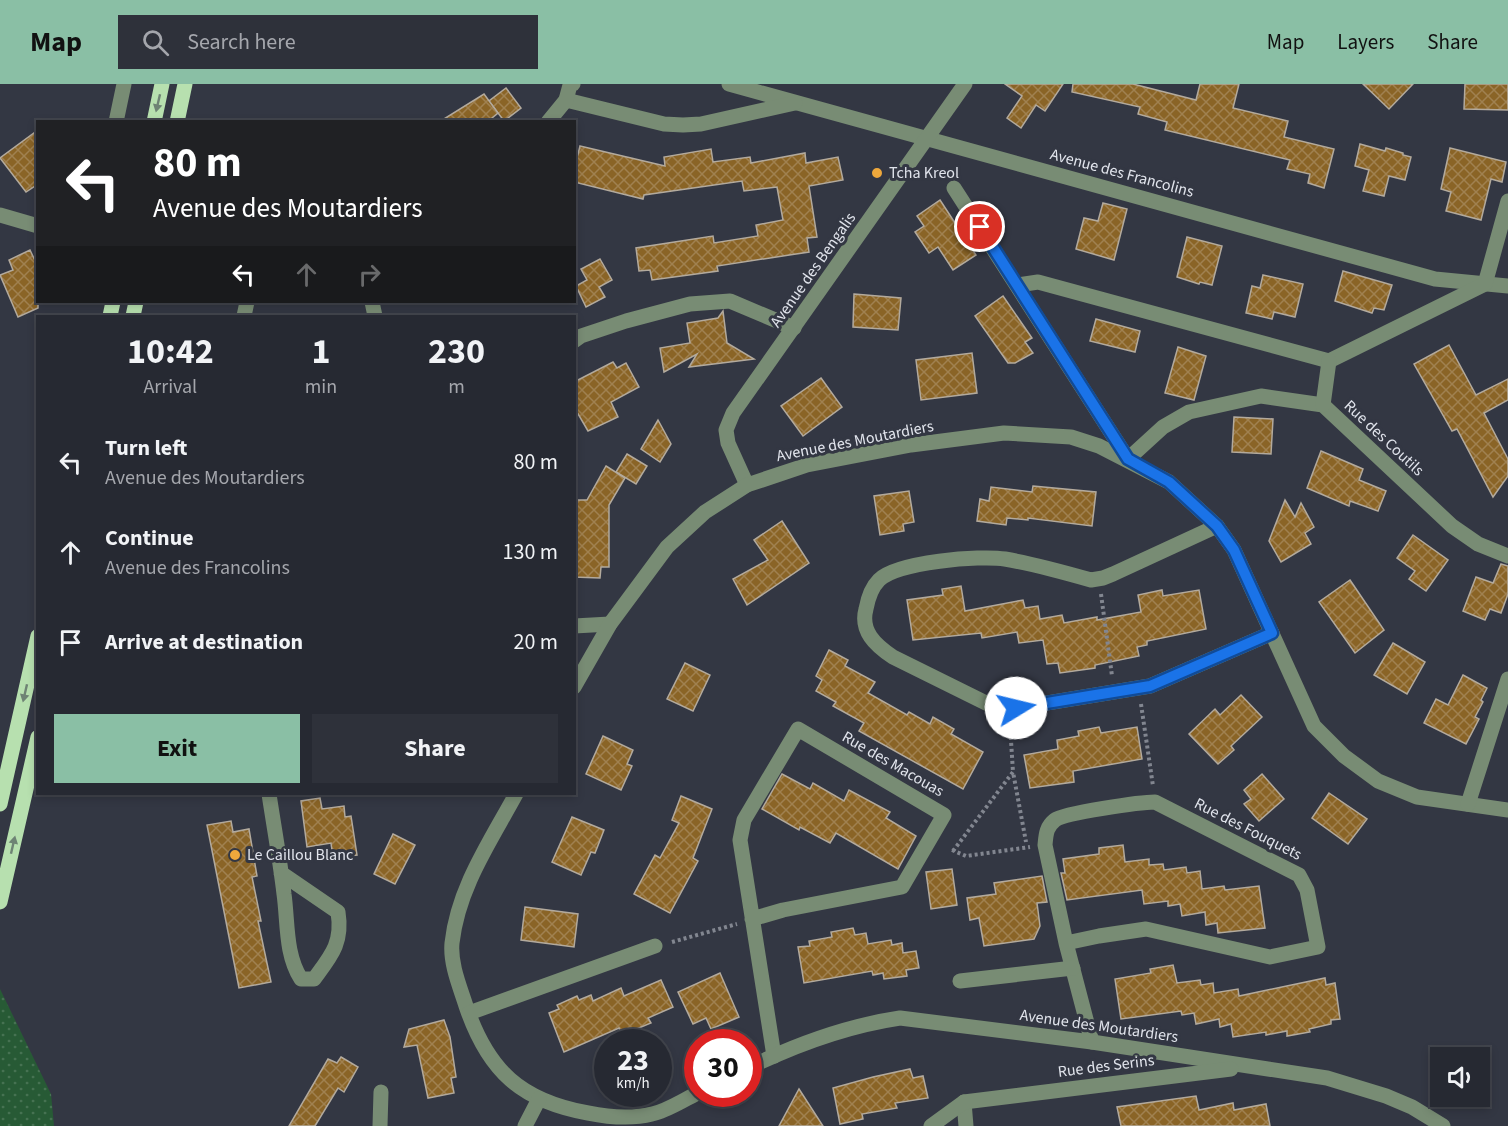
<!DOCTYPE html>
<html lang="en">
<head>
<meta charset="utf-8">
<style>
  :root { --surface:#262932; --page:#2e313a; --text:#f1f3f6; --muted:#a4a6ac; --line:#42454d; --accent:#8abfa5 }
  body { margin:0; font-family:"Source Sans 3",sans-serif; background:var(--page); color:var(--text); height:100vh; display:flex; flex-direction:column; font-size:22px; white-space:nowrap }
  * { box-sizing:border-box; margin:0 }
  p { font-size:20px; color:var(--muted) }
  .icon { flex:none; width:33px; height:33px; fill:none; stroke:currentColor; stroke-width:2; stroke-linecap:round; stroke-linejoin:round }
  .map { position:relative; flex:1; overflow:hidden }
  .panel { position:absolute; left:36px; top:231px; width:540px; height:480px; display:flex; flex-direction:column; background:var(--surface); border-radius:0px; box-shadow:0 3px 9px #0003,0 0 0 2px var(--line) }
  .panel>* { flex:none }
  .banner { position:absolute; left:36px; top:36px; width:540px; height:183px; border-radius:0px; box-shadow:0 3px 9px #0003,0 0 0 2px var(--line); background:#202124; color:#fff; overflow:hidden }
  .fabs { position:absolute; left:1430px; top:963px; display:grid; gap:12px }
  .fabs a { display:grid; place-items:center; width:60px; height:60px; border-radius:0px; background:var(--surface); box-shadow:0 3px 9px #0003,0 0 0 2px var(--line); font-size:30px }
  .speed { position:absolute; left:594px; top:945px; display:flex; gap:12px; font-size:30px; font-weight:700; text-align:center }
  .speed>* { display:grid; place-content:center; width:78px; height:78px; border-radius:50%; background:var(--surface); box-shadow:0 3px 9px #0003,0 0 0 2px var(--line); line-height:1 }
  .speed small { font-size:15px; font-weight:400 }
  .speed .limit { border:9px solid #d22; background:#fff; color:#111 }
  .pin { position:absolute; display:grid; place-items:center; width:51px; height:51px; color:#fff; margin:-26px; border:3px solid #fff; border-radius:50%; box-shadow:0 2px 6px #0007 }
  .me { position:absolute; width:66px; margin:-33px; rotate:81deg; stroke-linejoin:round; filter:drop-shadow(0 0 4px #0008) }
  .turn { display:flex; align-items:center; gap:21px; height:126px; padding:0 18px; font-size:27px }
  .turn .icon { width:78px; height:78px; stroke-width:2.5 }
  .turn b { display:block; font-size:42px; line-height:51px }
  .lanes { display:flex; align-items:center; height:57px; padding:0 18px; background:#0003; justify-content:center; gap:30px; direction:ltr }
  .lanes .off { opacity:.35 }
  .eta { display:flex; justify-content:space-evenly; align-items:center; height:102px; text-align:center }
  .eta b { font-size:36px; font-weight:700; line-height:42px }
  .button { display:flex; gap:12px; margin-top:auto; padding:12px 18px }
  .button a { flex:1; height:69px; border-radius:0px; background:var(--accent); color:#111; font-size:24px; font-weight:700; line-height:69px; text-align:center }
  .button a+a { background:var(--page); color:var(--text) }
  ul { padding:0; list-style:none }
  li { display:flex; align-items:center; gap:18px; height:90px; padding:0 18px }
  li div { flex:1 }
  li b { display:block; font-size:22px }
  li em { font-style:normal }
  header { display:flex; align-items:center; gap:36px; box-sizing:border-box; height:84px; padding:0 30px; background:var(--accent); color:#111 }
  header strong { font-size:28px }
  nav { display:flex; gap:33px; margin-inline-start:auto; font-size:21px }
  .search { width:420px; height:54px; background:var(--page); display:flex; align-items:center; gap:15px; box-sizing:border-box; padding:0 21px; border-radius:0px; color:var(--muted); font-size:22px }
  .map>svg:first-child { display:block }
  .grass { fill:url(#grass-dots) }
  .building { fill:url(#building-cross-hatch); stroke:#b3aa9d; stroke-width:1.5 }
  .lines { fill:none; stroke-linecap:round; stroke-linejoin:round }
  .path { stroke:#828690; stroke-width:4; stroke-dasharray:3 3; stroke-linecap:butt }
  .minor { stroke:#788c74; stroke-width:15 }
  .major { stroke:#b7e0af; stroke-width:15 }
  .oneway { fill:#6e8374 }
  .route-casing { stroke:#114b97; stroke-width:15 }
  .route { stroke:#1a73e8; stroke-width:10 }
  .poi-dot { fill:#eea83c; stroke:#333743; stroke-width:2 }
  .labels { text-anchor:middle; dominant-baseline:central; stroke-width:6; stroke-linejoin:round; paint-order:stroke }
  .poi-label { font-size:16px; fill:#e1e4ec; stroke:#333743; text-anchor:start }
  .street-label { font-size:16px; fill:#e1e4ec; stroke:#333743 }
</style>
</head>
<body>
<header>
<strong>Map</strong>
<div class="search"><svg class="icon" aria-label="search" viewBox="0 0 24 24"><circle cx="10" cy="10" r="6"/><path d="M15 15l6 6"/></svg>Search here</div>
<nav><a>Map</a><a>Layers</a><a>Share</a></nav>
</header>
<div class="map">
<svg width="1508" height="1042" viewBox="0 0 1508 1042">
  <defs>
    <pattern id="grass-dots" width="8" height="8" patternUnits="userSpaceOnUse" patternTransform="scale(1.5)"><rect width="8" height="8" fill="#275a35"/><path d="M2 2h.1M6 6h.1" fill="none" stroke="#467252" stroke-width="1.8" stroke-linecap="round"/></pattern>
    <pattern id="building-cross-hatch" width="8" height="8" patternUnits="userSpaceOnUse" patternTransform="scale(1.5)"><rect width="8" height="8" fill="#8a6426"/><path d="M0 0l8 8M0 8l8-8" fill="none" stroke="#a08150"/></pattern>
  </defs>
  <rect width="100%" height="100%" fill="#333743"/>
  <path class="grass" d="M0,905L51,1010L54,1042H0Z"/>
  <g class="building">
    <path d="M1005,0H1063L1045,27L1036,21L1021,44L1007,34L1022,12Z"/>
    <path d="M1073,0H1133L1196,16L1200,0H1239L1233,24L1288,37L1284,53L1334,65L1324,104L1308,99L1310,90L1287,85L1290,76L1165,46L1167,38L1138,30L1140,23L1072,8Z"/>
    <path d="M1363,0H1413L1389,25Z"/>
    <path d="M1465,0H1508V26L1464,25Z"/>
    <path d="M506,4L521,24L504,37L489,17Z"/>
    <path d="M484,10L498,29L487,38H439Z"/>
    <path d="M38,46V100L26,108L0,74Z"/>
    <path d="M1360,60L1385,67L1386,64L1403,69V71L1411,73L1405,96L1389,92L1384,112L1363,107L1369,86L1355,82Z"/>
    <path d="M580,62L665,82L664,73L711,65L713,78L750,73L751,79L805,69L806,79L838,73L843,96L809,102L817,153L807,154L809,168L717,182L718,187L652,196L650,186L639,187L636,164L713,152L714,159L758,152L756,141L783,136L777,103L744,107L742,97L644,111L643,115L574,98V86Z"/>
    <path d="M1450,64L1506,78L1502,98L1491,95L1481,136L1446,127L1451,108L1441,105Z"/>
    <path d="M940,116L976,171L953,186L938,163L929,169L915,148L924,142L917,132Z"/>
    <path d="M1103,119L1127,125L1114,176L1076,165L1084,134L1098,137Z"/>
    <path d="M1187,153L1222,162L1212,201L1200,198L1199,200L1177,193Z"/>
    <path d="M30,166L38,183V224L18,233L0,191L13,186L9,176Z"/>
    <path d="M600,175L612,196L599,203L605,213L586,223L576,202L587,196L581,185Z"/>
    <path d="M1343,187L1392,201L1384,226L1374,224L1372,229L1335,217Z"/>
    <path d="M1263,191L1303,200L1295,233L1274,228L1272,235L1246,229L1252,202L1260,204Z"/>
    <path d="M854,210L901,214L898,246L853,243Z"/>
    <path d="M1003,212L1032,254L1025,258L1033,269L1015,279H1008L975,232Z"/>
    <path d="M723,227L727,259L754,275L689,283L697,270L664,288L660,264L690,259L687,239L718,234Z"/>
    <path d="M1096,235L1140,247L1135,268L1090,257Z"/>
    <path d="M1449,261L1476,311L1508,295V316L1484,329L1508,375V392L1493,413L1457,345L1452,347L1414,280Z"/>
    <path d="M1178,263L1206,272L1194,316L1165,309Z"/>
    <path d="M972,269L977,309L921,316L916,276Z"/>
    <path d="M613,278L617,284L626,279L639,303L611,318L618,333L588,347L574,323V298Z"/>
    <path d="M821,294L842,323L803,352L781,322Z"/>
    <path d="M1234,333L1273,335L1271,370L1232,368Z"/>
    <path d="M658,336L671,360L660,378L641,365Z"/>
    <path d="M1321,367L1363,385L1359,396L1386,407L1378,427L1350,417L1349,422L1307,404Z"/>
    <path d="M627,370L647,382L636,400L616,388Z"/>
    <path d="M606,382L625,394L609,421V483H601L600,494L574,493V416H587Z"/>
    <path d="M1033,402L1096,408L1092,442L1028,434V436L1007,434L1006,441L977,437L980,415L989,417L991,403L1032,408Z"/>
    <path d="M909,407L914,438L903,440L904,447L880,451L874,412Z"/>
    <path d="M1285,416L1295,433L1301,419L1314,443L1305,449L1311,460L1281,478L1269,457Z"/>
    <path d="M782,437L809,479L747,521L733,495L768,476L754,456Z"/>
    <path d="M1413,451L1448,476L1426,507L1409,495L1415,487L1397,474Z"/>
    <path d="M1501,480L1508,482V510L1501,529L1490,525L1485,536L1463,527L1476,493L1493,499Z"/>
    <path d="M1350,496L1384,546L1355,569L1319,518Z"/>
    <path d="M961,502L965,527L1023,516L1025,524L1038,522L1040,535L1062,531L1064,539L1097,533V536L1141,528L1138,511L1162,506L1163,512L1199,506L1206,545L1147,557V561L1137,563L1139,572L1095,581V584L1060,589L1058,579L1047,580L1043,556L1019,559L1017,548L982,554L981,549L913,556L907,516L943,511L942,505Z"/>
    <path d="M1393,559L1425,578L1407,610L1374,591Z"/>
    <path d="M829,566L848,576L845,582L875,598L868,609L907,631L909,628L930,640L933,633L954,645L951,650L983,668L963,705L859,647L864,639L833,622L836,618L816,607L822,596L816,592Z"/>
    <path d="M685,579L710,591L693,627L667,615Z"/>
    <path d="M1463,591L1487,604L1481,616L1483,618L1475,633L1479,635L1466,660L1424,639L1436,615L1448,621Z"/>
    <path d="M1241,611L1262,633L1231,662L1234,666L1218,680L1189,650L1215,625L1220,631Z"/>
    <path d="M1099,643L1101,649L1137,643L1142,675L1073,687L1074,698L1030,704L1024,671L1058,665L1057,656L1079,652L1078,647Z"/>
    <path d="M603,652L633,666L627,680L632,682L621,706L586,690Z"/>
    <path d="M782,690L810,705L813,699L844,717L849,706L890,728L886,734L916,752L898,785L836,749L830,759L800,743L799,746L762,725Z"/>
    <path d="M1262,690L1284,715L1259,737L1244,720L1251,715L1244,706Z"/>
    <path d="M1329,709L1367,735L1348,760L1312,734Z"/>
    <path d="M681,712L712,725L693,774L698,777L670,829L634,810L655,771L660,774L679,739L672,736Z"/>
    <path d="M320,714L322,725L344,722L345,733L351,732L357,771L333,774L331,759L307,763L301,717Z"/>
    <path d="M572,733L604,746L595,769L591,768L581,791L552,778Z"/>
    <path d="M231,737L233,748L249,745L257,792L252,793L261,837H258L271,898L239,904L207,741Z"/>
    <path d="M393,750L415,761L395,800L374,790Z"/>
    <path d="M1123,761L1125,778L1149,775V781L1163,780L1164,786L1186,783L1187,789L1200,787L1202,805L1224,802L1225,806L1259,802L1265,844L1218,849L1217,839L1206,841L1205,828L1182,832L1180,820L1168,822V817L1144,820L1142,806L1067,816L1061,789H1065L1063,775L1099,770V764Z"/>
    <path d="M952,785L957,821L931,825L926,788Z"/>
    <path d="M1042,792L1047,818L1037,819L1040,842L1034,855L984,862L979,834L970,836L967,814L996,810L994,799Z"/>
    <path d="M525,823L578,830L574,863L521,856Z"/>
    <path d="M853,844L855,851L866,849L868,860L891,856L892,861L902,859L903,869L916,867L919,884L906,886L907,892L884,895L883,889L873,891L872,887L804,899L798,863L810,862L809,857L832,853L831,848Z"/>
    <path d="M1173,881L1177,899L1200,896L1201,901L1213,899L1214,909L1238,905L1239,912L1325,894L1326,901L1335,899L1340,935L1331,936V940L1309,945L1310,948L1287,952V947L1266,951V948L1233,953L1231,940L1220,943L1219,935L1196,940L1194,929L1182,931L1181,927L1121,935L1115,895L1151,889L1150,885Z"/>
    <path d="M720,889L739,933L711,945L706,934L693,940L678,908Z"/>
    <path d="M661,896L673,923L648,934L651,939L622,951L619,944L564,968L549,929L559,925L557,921L577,912L579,916L591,911L593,917L621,904L624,912Z"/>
    <path d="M444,936L450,953L456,993L451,994L454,1009L428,1014L417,961L404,963L409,945Z"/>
    <path d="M341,973L358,983L344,1008L338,1004L315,1042H289L328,975L337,979Z"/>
    <path d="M910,985L913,994L923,992L928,1014L895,1019L897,1024L862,1030L863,1035L840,1040L833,1004L873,993Z"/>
    <path d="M799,1005L823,1042H779Z"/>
    <path d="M1196,1012L1199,1026L1233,1019L1234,1026L1266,1020L1270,1042H1121L1117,1023Z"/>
  </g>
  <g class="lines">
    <g class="path">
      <path d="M1101,510L1112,592"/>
      <path d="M1141,620L1153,702"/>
      <path d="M1010,641L1013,688"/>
      <path d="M952,766L966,772L1030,763"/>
      <path d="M953,767L1013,688L1026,758"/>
      <path d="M672,858L737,840"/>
    </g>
    <g class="minor">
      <path d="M729,0L1435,195L1508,202"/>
      <path d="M566,16L664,40L683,41L701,40L795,19"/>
      <path d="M116,38L124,0"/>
      <path d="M548,38L566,16L570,1L573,0"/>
      <path d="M954,104L1128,375L1163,343L1189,328L1261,312L1323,321L1452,442L1478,460L1508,472"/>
      <path d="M0,131L38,142"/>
      <path d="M1018,201L1038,198L1329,277"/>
      <path d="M372,218L375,232"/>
      <path d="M244,232L247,218"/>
      <path d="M574,257L581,252L626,237L690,220L730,217L794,244"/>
      <path d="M1329,277L1485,200L1508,117"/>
      <path d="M1323,321L1329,277"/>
      <path d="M747,401L728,359L726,346L733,329L965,0"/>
      <path d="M1217,442L1113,490L1103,494L1091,496C1063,488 1034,480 1005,475C980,471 897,478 879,496C871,504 868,514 866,525C860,547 875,561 893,573L994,623L1016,624L1150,602L1272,549"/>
      <path d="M574,542L610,540"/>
      <path d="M574,603L610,540L667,463L705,428L747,401L807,381L911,361L1004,349L1071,353L1099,362L1169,398L1217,442L1234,466L1314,642L1344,672L1378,697L1417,713L1508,726"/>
      <path d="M269,710C274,743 280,776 284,810C288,838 285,870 301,895H314C331,872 343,859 338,828L281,789"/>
      <path d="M516,710C490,758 458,804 452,859C450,880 460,903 466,922C488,987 521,1017 588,1029C608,1033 632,1035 652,1030C667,1027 683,1016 698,1009"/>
      <path d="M1468,720L1508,595"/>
      <path d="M752,835L783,826L902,803L944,731L798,645L744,736L740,756L774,972"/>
      <path d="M1066,859L1099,852L1146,845L1270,873L1318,863L1307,806L1299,791L1155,718C1141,718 1064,729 1055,736C1046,743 1046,751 1045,761L1066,859L1092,958"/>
      <path d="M960,897L1073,884"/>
      <path d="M469,929L655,862"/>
      <path d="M748,984C797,960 846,942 900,934L1092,958L1327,994L1386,1012L1412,1023L1443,1042"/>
      <path d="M964,1018L966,1042"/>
      <path d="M380,1042L381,1008"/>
      <path d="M525,1042L539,1015"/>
      <path d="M931,1042L964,1018L1231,985"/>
    </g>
    <g class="major">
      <path d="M154,38L162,0"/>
      <path d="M177,38L185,0"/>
      <path d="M110,232L113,218"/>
      <path d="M133,232L136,218"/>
      <path d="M0,720L38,552"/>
      <path d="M0,818L38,653"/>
    </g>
  </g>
  <defs><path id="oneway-solid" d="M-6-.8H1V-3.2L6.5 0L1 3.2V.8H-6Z" transform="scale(1.5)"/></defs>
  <g class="oneway">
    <use href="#oneway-solid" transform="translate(158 19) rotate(103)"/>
    <use href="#oneway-solid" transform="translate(25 609) rotate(103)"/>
    <use href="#oneway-solid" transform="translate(13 761) rotate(-77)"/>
  </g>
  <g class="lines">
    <defs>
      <path id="route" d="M980,143L1128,375L1169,398L1217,442L1234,466L1272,549L1150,602L1016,624"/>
    </defs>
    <use href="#route" class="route-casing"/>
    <use href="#route" class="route"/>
  </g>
  <g class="poi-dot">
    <circle cx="877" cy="89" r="6"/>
    <circle cx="235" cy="771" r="6"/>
  </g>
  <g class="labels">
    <g class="poi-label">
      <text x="889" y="89">Tcha Kreol</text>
      <text x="247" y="771">Le Caillou Blanc</text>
    </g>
    <g class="street-label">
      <text transform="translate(1122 89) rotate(15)">Avenue des Francolins</text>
      <text transform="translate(813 186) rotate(-55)">Avenue des Bengalis</text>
      <text transform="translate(1384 354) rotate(43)">Rue des Coutils</text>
      <text transform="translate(855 357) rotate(-11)">Avenue des Moutardiers</text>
      <text transform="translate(893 680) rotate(30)">Rue des Macouas</text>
      <text transform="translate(1248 745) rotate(27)">Rue des Fouquets</text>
      <text transform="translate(1099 942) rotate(8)">Avenue des Moutardiers</text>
      <text transform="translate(1106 982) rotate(-7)">Rue des Serins</text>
    </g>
  </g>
</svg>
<div class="fabs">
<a><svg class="icon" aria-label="sound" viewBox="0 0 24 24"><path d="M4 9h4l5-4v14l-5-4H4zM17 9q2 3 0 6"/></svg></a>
</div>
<div class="speed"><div>23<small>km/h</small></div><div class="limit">30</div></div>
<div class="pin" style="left:980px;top:143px;background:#d93025"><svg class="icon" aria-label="arrive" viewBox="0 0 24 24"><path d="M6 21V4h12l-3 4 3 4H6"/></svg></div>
<svg class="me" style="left:1016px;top:624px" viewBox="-20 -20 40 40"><circle r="19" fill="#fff"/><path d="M0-13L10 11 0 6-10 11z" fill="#1a73e8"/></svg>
<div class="banner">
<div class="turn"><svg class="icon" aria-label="left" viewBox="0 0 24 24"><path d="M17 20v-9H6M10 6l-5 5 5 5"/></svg><div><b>80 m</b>Avenue des Moutardiers</div></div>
<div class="lanes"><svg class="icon" aria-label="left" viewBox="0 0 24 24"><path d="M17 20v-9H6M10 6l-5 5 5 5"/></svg><svg class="icon off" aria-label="ahead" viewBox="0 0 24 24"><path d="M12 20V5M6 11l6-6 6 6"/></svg><svg class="icon off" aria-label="right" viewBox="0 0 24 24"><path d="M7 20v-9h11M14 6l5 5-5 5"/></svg></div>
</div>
<section class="panel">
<div class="eta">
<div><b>10:42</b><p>Arrival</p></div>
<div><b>1</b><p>min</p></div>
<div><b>230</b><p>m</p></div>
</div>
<ul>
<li><svg class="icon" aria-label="left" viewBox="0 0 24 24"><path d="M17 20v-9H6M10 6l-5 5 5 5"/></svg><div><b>Turn left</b><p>Avenue des Moutardiers</p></div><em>80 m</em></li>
<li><svg class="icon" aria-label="ahead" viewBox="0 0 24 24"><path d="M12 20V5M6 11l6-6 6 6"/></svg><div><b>Continue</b><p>Avenue des Francolins</p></div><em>130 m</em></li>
<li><svg class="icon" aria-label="arrive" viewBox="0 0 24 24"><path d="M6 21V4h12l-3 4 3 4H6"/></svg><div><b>Arrive at destination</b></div><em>20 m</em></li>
</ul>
<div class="button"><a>Exit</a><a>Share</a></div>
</section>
</div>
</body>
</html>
